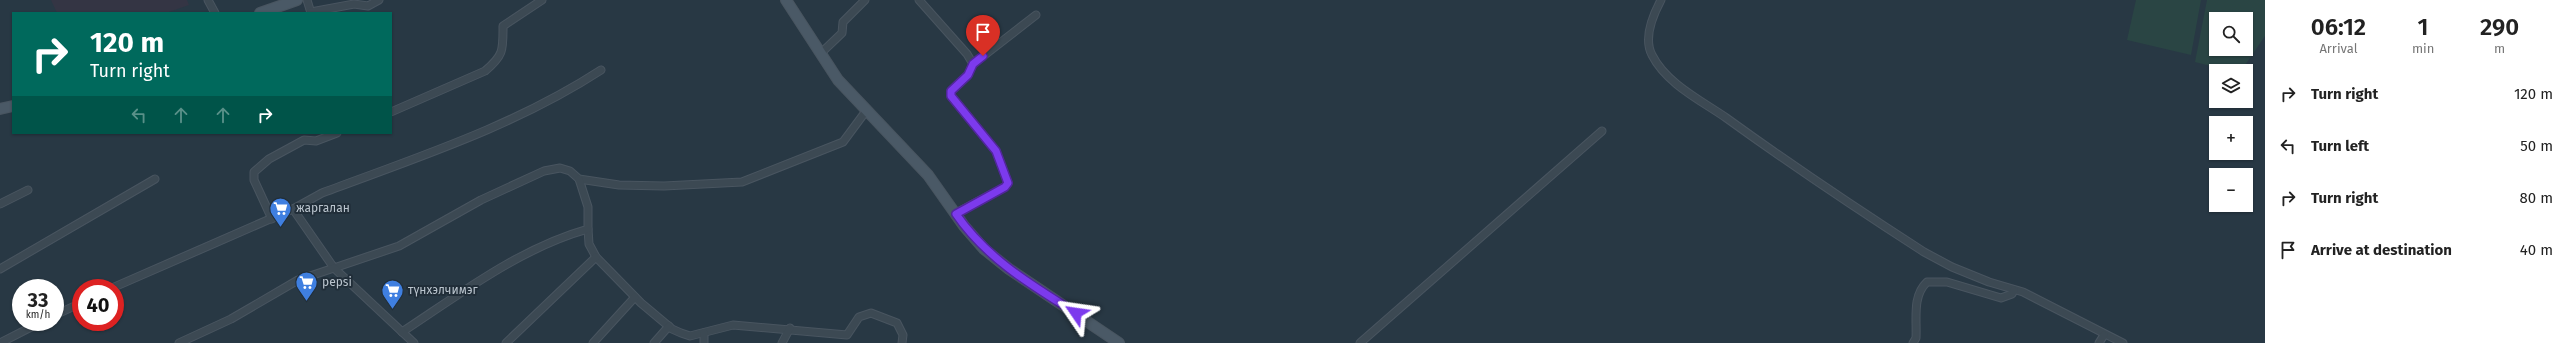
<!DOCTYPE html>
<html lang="en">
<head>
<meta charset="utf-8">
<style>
  :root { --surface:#fff; --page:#f2f2f2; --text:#222; --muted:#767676 }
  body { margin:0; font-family:"Fira Sans",sans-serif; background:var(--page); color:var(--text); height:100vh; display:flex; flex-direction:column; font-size:15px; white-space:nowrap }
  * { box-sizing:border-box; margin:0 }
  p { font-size:13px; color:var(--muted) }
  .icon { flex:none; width:22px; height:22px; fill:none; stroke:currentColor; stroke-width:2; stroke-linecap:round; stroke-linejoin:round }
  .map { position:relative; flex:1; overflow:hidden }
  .side { display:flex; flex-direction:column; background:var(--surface); width:300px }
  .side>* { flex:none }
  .hud { position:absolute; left:12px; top:12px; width:380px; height:122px; border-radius:0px; box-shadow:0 1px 3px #0004; background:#00695c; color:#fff; overflow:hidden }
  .fabs { position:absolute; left:2209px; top:12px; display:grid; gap:8px }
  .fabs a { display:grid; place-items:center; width:44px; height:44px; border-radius:0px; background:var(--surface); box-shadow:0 1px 3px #0004; font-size:20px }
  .speed { position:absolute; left:12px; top:279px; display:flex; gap:8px; font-size:20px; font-weight:700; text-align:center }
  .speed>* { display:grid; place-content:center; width:52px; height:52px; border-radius:50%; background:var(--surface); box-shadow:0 1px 3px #0004; line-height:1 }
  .speed small { font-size:10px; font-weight:400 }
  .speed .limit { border:6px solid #d22; background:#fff; color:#111 }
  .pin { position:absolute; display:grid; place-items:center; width:34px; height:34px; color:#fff; margin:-41px -17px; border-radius:50% 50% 50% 0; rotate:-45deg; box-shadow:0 0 4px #0007 }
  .pin .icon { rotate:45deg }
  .me { position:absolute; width:44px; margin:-22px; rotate:302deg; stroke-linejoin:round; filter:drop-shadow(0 0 3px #0008) }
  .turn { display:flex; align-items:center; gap:14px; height:84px; padding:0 12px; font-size:18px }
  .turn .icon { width:52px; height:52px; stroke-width:2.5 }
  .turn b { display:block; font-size:28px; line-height:34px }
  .lanes { display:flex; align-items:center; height:38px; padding:0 12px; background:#0003; justify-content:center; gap:20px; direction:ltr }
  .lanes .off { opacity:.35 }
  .eta { display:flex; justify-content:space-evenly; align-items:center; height:68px; text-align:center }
  .eta b { font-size:24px; font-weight:600; line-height:28px }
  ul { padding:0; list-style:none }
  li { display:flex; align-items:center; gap:12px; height:52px; padding:0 12px }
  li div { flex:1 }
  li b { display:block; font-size:15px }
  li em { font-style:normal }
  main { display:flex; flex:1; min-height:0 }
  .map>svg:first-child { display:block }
  .medical { fill:#343544 }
  .green { fill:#2a4544; fill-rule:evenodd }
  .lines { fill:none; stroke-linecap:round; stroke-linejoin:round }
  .street-casing { stroke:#495560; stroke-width:9 }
  .secondary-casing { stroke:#495560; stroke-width:12 }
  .street { stroke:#3c4953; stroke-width:7 }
  .secondary { stroke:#4a5966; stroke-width:10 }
  .route-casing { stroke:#51269a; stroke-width:10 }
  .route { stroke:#7c3aed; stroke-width:7 }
  .labels { text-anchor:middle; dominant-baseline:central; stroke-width:4; stroke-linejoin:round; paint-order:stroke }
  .poi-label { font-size:12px; fill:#bac4cd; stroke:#212e39; text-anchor:start }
</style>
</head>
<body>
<main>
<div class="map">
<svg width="2265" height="343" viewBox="0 0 2265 343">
  <rect width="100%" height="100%" fill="#283844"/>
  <path class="medical" d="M51,0H187L189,5L166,13H57Z"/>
  <g class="green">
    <path d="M2136,0H2201L2191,55L2127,40Z"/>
    <path d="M2207,0H2265V36L2241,71H2231L2195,62ZM2216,19H2246V49H2216Z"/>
  </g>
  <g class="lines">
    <defs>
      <g id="street">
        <path d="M208,0L215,13"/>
        <path d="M307,0L311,13"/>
        <path d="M919,0L967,54L973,64L968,75L951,91V96L996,151L1008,183L1005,187L956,213"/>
        <path d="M1661,0C1653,15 1643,38 1652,55C1666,83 1700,100 1725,117C1790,164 1857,209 1924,252L1952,267L1989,282L2023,292L2123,343"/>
        <path d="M311,12L354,4L368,6L379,0"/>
        <path d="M820,54L842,33L843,22L865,0"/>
        <path d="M973,64L1036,15"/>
        <path d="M391,112L485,71C504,55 503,50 503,26L542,0"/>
        <path d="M0,204L28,190"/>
        <path d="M293,209L334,268L399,246L481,200L544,171L560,168L570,171L579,179L619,185L664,186L742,182L843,142L866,111"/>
        <path d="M272,219L254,180V172L269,159L304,140L316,141L337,133"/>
        <path d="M588,229L589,244L596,257L641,303L672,329L681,333L690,336L733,325L847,335L859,317L871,313L897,323L903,335L902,343"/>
        <path d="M0,269L155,179"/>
        <path d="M112,288L293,209L322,193C418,157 515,126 601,70"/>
        <path d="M55,315L81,303"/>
        <path d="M402,332C460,294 520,248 588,229V207L579,179"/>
        <path d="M704,333V343"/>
        <path d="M0,343L41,322"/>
        <path d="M179,343L231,319L298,280L334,268L414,343"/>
        <path d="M506,343L596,257"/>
        <path d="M593,343L635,297"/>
        <path d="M654,343L669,326"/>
        <path d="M782,343L790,328"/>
        <path d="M1360,343L1602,131"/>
        <path d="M1913,343L1916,338C1917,319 1912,296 1927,282H1947L2001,298L2012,294L2014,290"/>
        <path d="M2099,343L2104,335"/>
      </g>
      <g id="secondary">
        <path d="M786,0L838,80L928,175L964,226L984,249L1009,269L1119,343"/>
        <path d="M260,13L297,0"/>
        <path d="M0,109L13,106"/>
      </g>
    </defs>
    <use href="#street" class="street-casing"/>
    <use href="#secondary" class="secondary-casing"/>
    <use href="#street" class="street"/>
    <use href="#secondary" class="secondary"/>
  </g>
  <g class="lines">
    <defs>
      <path id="route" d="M983,56L973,64L968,75L951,91V96L996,151L1008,183L1005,187L956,214C986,258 1031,285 1076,313"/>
    </defs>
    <use href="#route" class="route-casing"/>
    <use href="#route" class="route"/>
  </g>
  <defs>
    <symbol id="supermarket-pin" viewBox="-11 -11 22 30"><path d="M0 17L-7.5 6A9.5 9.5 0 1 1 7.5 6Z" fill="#3f7fe0" stroke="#212e39"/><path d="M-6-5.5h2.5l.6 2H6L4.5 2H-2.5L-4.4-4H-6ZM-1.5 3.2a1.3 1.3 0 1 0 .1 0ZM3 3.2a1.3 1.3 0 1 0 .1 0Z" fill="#fff"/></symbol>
  </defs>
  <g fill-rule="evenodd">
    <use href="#supermarket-pin" x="268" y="196" width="25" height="34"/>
    <use href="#supermarket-pin" x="294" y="270" width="25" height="34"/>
    <use href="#supermarket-pin" x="380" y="278" width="25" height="34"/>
  </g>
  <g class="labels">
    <g class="poi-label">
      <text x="296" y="208">жаргалан</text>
      <text x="322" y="282">pepsi</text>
      <text x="408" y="290">түнхэлчимэг</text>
    </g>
  </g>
</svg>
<div class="fabs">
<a><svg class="icon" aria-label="search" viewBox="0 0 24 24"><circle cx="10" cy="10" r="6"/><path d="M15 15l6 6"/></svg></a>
<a><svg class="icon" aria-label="layers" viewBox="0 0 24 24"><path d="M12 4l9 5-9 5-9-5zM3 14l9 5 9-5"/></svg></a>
<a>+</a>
<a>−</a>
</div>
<div class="speed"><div>33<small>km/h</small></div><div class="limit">40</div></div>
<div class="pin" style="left:983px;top:56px;background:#d93025"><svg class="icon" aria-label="arrive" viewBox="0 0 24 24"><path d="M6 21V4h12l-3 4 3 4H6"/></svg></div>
<svg class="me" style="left:1076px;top:313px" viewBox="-20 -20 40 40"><path d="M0-17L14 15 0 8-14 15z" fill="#7c3aed" stroke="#fff" stroke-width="4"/></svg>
<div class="hud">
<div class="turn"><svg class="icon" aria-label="right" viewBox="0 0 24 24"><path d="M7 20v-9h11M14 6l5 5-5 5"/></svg><div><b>120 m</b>Turn right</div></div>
<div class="lanes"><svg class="icon off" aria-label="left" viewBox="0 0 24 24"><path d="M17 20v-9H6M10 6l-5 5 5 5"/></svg><svg class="icon off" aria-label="ahead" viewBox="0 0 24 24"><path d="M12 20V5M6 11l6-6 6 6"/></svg><svg class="icon off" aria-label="ahead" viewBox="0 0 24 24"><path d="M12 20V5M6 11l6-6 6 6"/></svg><svg class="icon" aria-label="right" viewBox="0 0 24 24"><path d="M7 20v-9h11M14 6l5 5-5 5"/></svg></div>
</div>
</div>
<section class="side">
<div class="eta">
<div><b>06:12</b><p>Arrival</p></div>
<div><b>1</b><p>min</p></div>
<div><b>290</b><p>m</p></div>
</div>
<ul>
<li><svg class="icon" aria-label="right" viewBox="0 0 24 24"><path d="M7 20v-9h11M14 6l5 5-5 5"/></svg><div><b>Turn right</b></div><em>120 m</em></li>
<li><svg class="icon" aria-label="left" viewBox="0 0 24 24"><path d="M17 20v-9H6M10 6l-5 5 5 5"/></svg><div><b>Turn left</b></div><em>50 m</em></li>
<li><svg class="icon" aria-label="right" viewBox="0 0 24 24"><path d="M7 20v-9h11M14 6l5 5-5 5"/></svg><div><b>Turn right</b></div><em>80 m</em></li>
<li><svg class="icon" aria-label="arrive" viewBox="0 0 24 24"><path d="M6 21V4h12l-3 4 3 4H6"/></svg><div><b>Arrive at destination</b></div><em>40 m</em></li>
</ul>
</section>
</main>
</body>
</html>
